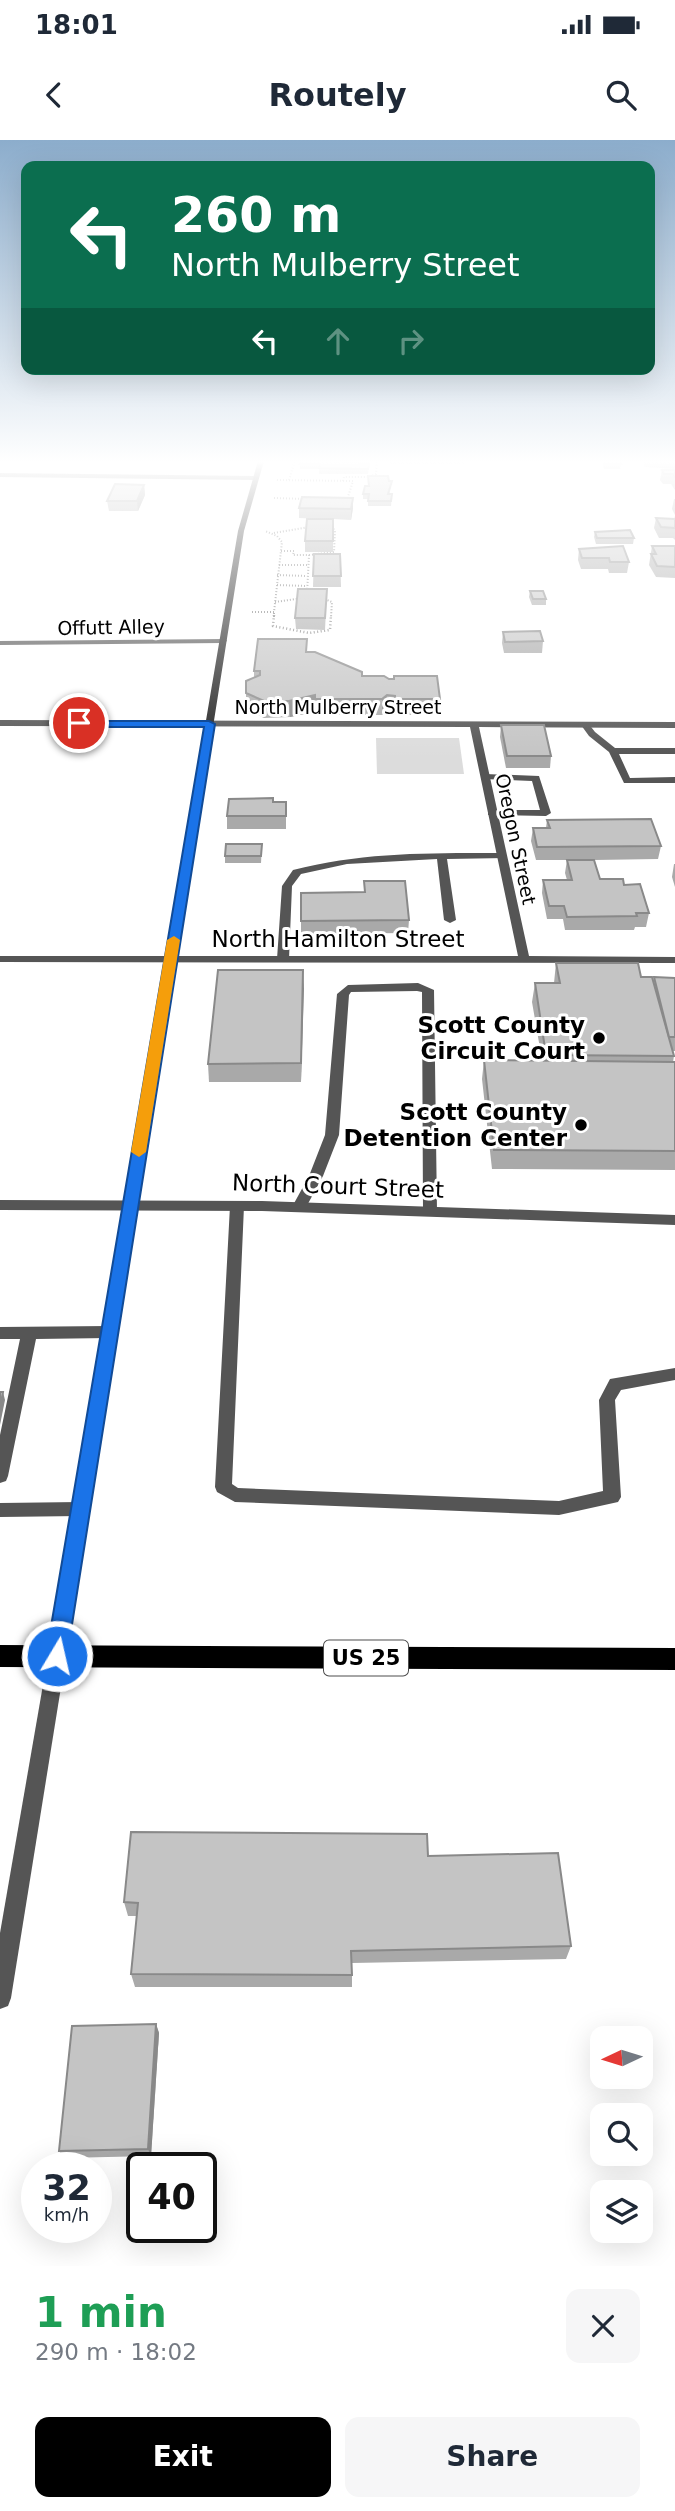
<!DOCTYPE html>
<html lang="en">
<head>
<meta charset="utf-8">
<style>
  :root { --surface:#fff; --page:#f6f6f7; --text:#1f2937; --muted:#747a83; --accent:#000 }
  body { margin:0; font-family:"DejaVu Sans",sans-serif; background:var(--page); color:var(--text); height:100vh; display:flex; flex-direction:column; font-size:26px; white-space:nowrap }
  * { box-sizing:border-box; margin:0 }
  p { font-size:23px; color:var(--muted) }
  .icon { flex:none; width:38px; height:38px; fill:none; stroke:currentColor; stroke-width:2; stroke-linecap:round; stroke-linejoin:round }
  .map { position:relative; height:2126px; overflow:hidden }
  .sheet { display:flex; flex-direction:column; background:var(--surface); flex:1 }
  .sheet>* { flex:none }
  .banner { position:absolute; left:21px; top:21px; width:634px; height:214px; border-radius:14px; box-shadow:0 7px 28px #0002; background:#0b6e4f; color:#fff; overflow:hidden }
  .needle { width:46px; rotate:266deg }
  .fabs { position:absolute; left:590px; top:1886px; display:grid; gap:14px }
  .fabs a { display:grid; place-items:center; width:63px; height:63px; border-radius:14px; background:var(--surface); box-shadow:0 7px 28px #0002; font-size:35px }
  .speed { position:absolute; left:21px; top:2012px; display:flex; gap:14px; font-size:35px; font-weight:700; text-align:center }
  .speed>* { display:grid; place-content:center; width:91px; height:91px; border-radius:50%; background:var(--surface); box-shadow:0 7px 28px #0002; line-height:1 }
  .speed small { font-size:18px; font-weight:400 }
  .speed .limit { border:4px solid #111; border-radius:10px; background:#fff; color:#111 }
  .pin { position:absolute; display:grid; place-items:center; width:60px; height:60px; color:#fff; margin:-30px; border:4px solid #fff; border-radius:50%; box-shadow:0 2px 7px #0007 }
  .me { position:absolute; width:77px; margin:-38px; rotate:9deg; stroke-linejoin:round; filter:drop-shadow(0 0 5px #0008) }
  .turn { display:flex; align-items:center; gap:24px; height:147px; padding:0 35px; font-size:32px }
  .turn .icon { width:91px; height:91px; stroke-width:2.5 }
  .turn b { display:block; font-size:49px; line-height:60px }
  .lanes { display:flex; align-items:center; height:66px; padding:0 35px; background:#0003; justify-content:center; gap:35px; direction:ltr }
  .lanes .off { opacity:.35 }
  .round { display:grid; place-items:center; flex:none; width:74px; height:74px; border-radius:14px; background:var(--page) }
  .head { display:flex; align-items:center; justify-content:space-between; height:119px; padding:0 35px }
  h1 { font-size:42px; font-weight:700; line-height:52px; color:#1e9e55 }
  .action { display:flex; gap:14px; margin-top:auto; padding:14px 35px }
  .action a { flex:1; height:80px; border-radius:14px; background:var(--accent); color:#fff; font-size:28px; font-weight:700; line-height:80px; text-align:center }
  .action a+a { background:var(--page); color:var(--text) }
  .status { display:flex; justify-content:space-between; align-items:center; height:49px; padding:0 35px; background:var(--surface); direction:ltr }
  .status svg { height:19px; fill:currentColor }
  header { display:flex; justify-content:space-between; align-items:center; height:91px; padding:0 35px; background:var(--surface); font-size:32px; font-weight:700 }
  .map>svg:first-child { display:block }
  .green { fill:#dcdcdc }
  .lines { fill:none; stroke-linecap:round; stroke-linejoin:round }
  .path-far1 { stroke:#777; stroke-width:2; stroke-dasharray:1 2; stroke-linecap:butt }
  .path { stroke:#777; stroke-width:2.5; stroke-dasharray:1 2.5; stroke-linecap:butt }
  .lane { fill:#555; fill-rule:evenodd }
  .street { fill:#555; fill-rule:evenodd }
  .secondary { fill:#222; fill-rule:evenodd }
  .primary { fill:#000; fill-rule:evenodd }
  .wall { fill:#a9a9a9 }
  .shaded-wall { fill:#898989 }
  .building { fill:#c4c4c4; stroke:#898989; stroke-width:2 }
  .route { fill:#1a73e8; stroke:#114b97; stroke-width:2 }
  .slow { fill:#f59e0b }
  .poi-dot { fill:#000; stroke:#fff; stroke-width:2.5 }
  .labels { text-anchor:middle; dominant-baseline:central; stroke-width:6; stroke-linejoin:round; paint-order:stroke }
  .far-street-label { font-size:19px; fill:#000; stroke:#fff }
  .shield { fill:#fff; stroke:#4c4c4c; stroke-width:2 }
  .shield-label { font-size:21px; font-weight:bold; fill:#000 }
  .street-label { font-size:23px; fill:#000; stroke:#fff }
  .poi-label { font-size:23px; font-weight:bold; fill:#000; stroke:#fff; text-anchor:end }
</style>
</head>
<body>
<div class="status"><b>18:01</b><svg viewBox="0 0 49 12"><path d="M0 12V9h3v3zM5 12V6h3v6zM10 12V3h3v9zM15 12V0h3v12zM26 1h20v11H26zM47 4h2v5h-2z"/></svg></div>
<header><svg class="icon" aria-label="back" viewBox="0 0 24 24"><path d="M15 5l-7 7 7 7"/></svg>Routely<svg class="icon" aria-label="search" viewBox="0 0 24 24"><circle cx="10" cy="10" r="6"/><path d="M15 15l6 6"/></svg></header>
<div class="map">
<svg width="675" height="2126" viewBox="0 0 675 2126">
  <rect width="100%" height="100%" fill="#fff"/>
  <path class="green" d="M376,598H459L464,634H377Z"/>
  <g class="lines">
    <g class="path-far1">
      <path d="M277,340L353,341L347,360"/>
      <path d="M289,340L295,321"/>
      <path d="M343,341L344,337H370L376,334L377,321"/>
      <path d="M274,358L307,359"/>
      <path d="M274,393L309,387"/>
      <path d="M281,411H294L293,415H309L307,454"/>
      <path d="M309,415L334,412L335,390L329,387"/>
      <path d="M279,425H307"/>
      <path d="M277,435L307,436"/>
      <path d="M277,445L307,446"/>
      <path d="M322,458L332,462L331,477"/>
      <path d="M275,462L303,458"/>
      <path d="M252,472H274L282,402L277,396L265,391"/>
      <path d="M274,477V472"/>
    </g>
    <path class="path" d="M274,475L273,486L309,493L330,490L331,475"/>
    <g class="lane">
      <path d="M582,583H588L595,592L615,608H675V614H619L630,638L675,637V643H624L609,612L589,596L581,585Z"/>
      <path d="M485,634L539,636L551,673L546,676L488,675V671L492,670H540L532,641L482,639V635Z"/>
      <path d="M502,713L507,716L506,718L447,719L456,780L450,783L444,780L437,719L347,724L301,734L292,746L289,819L283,822L277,819L282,746L293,730C362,712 431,713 502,713Z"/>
      <path d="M418,843L434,850L437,1071L430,1076L423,1071L422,852L417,851L351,852L349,855L339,995L323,1036L304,1071H294L292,1067L309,1036L325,995L337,854L348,845Z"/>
      <path d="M237,1061L244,1066L232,1344L238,1348L559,1361L603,1351L599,1260L610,1239L675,1228V1240L621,1250L615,1260L621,1357L618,1362L559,1375L235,1362L217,1352L215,1347L230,1066Z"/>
      <path d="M109,1186L114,1188L117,1192L114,1196L109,1198L36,1199L8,1336L6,1341L0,1343V1295L20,1199H0V1187Z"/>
      <path d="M80,1362L86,1364L89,1369L86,1374L80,1376L0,1377V1363Z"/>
    </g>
    <g class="street">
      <path d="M0,333L255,336L258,338L255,340L0,337Z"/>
      <path d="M226,499L227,501L223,503L0,505V501Z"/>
      <path d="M0,580L675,582V588L479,587L529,816L675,817V823L0,822V816H518L470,587L0,586Z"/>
      <path d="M0,1060L262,1061L675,1075V1085L262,1071L0,1070Z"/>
      <path d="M57,1507L64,1510L66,1516L11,1858L8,1866L0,1869V1793L48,1516L50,1510Z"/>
    </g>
    <path class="secondary" d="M258,321H264L244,391L66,1516L64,1522L57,1525L50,1522L48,1516L238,391Z"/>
    <path class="primary" d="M0,1505L675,1508V1530L0,1527Z"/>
  </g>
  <g class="wall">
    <path d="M389,321H465L464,324H389Z"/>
    <path d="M603,321H619L621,324L620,329H604L603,325Z"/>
    <path d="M642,321H675V329L645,327Z"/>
    <path d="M326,322L369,323L368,334H319V329H300V324Z"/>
    <path d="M662,330H675V350L671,344H663L660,340Z"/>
    <path d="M368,336L392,341L389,354H392L391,366H368V359H363V354L369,346Z"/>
    <path d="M144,345L145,355L138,371H109L107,361Z"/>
    <path d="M353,358V368L351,380L333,379V412H305V401L325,379L299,378V368Z"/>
    <path d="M674,359H675V375L672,369Z"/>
    <path d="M675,376V400L673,398H659L654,388L656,378L674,379Z"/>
    <path d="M595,392L634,398L633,404H596L594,397Z"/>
    <path d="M652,406H675V438L656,437L649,425Z"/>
    <path d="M579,409L629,422L627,433H609L608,429H581L578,420Z"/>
    <path d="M314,414H340L341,447H313Z"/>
    <path d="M327,449L325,490L296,489L295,478Z"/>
    <path d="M530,451L546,459V465H532L529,457Z"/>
    <path d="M503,492L543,501L542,513H504L502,503Z"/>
    <path d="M307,499V512L362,536L389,539L440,559L439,575H395L394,572H387L382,575H315V572L290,577L264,578L246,569V553L254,537V531Z"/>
    <path d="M501,585L551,616L550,628H506L500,597Z"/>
    <path d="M273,662H286V689H227V676Z"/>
    <path d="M547,680L661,706L658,719L594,720L600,739L624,745L649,773L646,787H635L634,790H565L563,779H547L542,753L543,740H567L565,733L567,720H536L531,701L533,688H546Z"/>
    <path d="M262,704L261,723H225V716Z"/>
    <path d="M674,724H675V747L672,737Z"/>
    <path d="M364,741L409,780L408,793L301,794V753L364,752Z"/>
    <path d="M556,823L641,837L653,842L654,837L675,838V911H672L674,916L673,922H675V1030L492,1029L482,939L484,920H542L532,862L535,843H554Z"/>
    <path d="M303,830L301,942H209L208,924Z"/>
    <path d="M428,1716L571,1806L566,1819L352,1823V1847H135L131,1834L137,1776H128L124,1762Z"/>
    <path d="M156,1884L159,1893L151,2016L64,2018L59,2011Z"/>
  </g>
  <g class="shaded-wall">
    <path d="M144,345L145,355L138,371L137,361Z"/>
    <path d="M353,358V368L351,380V369Z"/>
    <path d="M315,555V572L290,577L289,561Z"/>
    <path d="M387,555V572L382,575V559Z"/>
    <path d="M303,830L304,849L301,942V923Z"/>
    <path d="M3,1252L5,1260L0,1285V1267Z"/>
    <path d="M156,1884L159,1893L151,2016L148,2009Z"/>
  </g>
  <g class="building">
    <path d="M302,321H322L369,323L368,329L319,328L320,324H300Z"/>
    <path d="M604,321H619L621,324H605Z"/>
    <path d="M662,330H675V337L673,334H664Z"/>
    <path d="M368,336H388L389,341H392L388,354H392L391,361H368L369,354H363L365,346H369Z"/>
    <path d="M115,344L144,345L137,361H107Z"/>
    <path d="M302,357L353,358L351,369L299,368Z"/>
    <path d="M656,378L675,379V388L661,387Z"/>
    <path d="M307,379H333V401H305Z"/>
    <path d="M630,390L634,398H597L595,392Z"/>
    <path d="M623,406L629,422H610L609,418H582L579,409Z"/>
    <path d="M652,406H675V427L657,426L651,414H656Z"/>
    <path d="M314,414H340L341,436H313Z"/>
    <path d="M298,449H327L325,478H295Z"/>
    <path d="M530,451H543L546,459H533Z"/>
    <path d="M540,491L543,501L505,502L503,492Z"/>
    <path d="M258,499H307L306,512H315L362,532V536H384L389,539H394V536H437L440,559H395V556L387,555L382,559H315V555L289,561H264L246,553V541L260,535V531H254Z"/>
    <path d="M501,585H544L551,616H507Z"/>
    <path d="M273,658V662H286V676H227L229,659Z"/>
    <path d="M651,679L661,706L537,707L533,688H550L547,680Z"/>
    <path d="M226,704H262L261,716H225Z"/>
    <path d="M567,720H594L600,739H623L624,745L640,744L649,773H636L637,776L567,777L564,766H549L543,740H572Z"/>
    <path d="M364,741H405L409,780L301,781V753L365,752Z"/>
    <path d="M556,823H638L641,837H652L674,916L546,915L535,843H560Z"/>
    <path d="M218,830H303L301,923L208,924Z"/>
    <path d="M654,837L675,838V897H669Z"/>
    <path d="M484,920L675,922V1011L494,1010Z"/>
    <path d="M0,1252H3L0,1267Z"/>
    <path d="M131,1692L427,1694L428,1716L558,1713L571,1806L351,1811L352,1835L131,1834L138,1763L124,1762Z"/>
    <path d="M156,1884L148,2009L59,2011L72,1886Z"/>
  </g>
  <linearGradient id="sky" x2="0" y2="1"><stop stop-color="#8cadcc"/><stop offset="0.52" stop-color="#fff"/><stop offset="1" stop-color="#fff" stop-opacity="0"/></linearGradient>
  <rect width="675" height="619" fill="url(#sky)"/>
  <path class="route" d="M75,581H209L215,584L67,1516L64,1523L57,1526L49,1523L46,1516L204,587H79L75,586Z"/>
  <path class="slow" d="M174,796L180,800L146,1012L139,1017L131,1012L167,800Z"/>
  <g class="poi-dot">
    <circle cx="599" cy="898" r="7"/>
    <circle cx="581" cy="985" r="7"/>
  </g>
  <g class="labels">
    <g class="far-street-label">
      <text transform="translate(111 487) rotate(-1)">Offutt Alley</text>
      <text x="338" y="567">North Mulberry Street</text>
      <text transform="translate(516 699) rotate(78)">Oregon Street</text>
    </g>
    <rect class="shield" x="324" y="1500.5" width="84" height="35" rx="5"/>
    <g class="shield-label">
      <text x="366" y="1518">US 25</text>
    </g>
    <g class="street-label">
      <text x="338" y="799">North Hamilton Street</text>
      <text transform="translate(338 1046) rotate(2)">North Court Street</text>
    </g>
    <g class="poi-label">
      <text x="585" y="885">Scott County<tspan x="585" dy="26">Circuit Court</tspan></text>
      <text x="567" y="972">Scott County<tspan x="567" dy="26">Detention Center</tspan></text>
    </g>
  </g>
</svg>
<div class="fabs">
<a><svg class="needle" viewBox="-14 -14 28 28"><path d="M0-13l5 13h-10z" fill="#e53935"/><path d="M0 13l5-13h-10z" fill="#747a83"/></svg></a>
<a><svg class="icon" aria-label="search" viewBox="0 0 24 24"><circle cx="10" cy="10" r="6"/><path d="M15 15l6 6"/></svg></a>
<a><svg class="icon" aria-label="layers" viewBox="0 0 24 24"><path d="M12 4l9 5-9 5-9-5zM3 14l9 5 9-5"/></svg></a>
</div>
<div class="speed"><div>32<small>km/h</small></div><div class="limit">40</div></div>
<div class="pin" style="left:79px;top:583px;background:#d93025"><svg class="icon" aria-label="arrive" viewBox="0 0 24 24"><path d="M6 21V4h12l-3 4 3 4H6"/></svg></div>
<svg class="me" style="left:57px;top:1516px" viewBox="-20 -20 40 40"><circle r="17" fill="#1a73e8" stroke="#fff" stroke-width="3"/><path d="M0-11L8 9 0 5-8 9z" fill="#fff"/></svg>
<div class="banner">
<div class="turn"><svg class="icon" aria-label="left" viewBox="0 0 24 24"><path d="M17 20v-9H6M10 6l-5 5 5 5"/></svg><div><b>260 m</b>North Mulberry Street</div></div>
<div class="lanes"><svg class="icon" aria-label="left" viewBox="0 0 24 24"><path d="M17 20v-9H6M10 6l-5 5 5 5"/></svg><svg class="icon off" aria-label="ahead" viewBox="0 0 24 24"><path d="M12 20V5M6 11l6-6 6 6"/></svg><svg class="icon off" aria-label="right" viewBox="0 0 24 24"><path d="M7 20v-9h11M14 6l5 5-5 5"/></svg></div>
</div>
</div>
<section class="sheet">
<div class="head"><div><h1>1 min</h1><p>290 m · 18:02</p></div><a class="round"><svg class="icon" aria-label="close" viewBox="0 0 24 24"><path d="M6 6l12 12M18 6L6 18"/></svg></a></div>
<div class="action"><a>Exit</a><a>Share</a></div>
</section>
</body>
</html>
